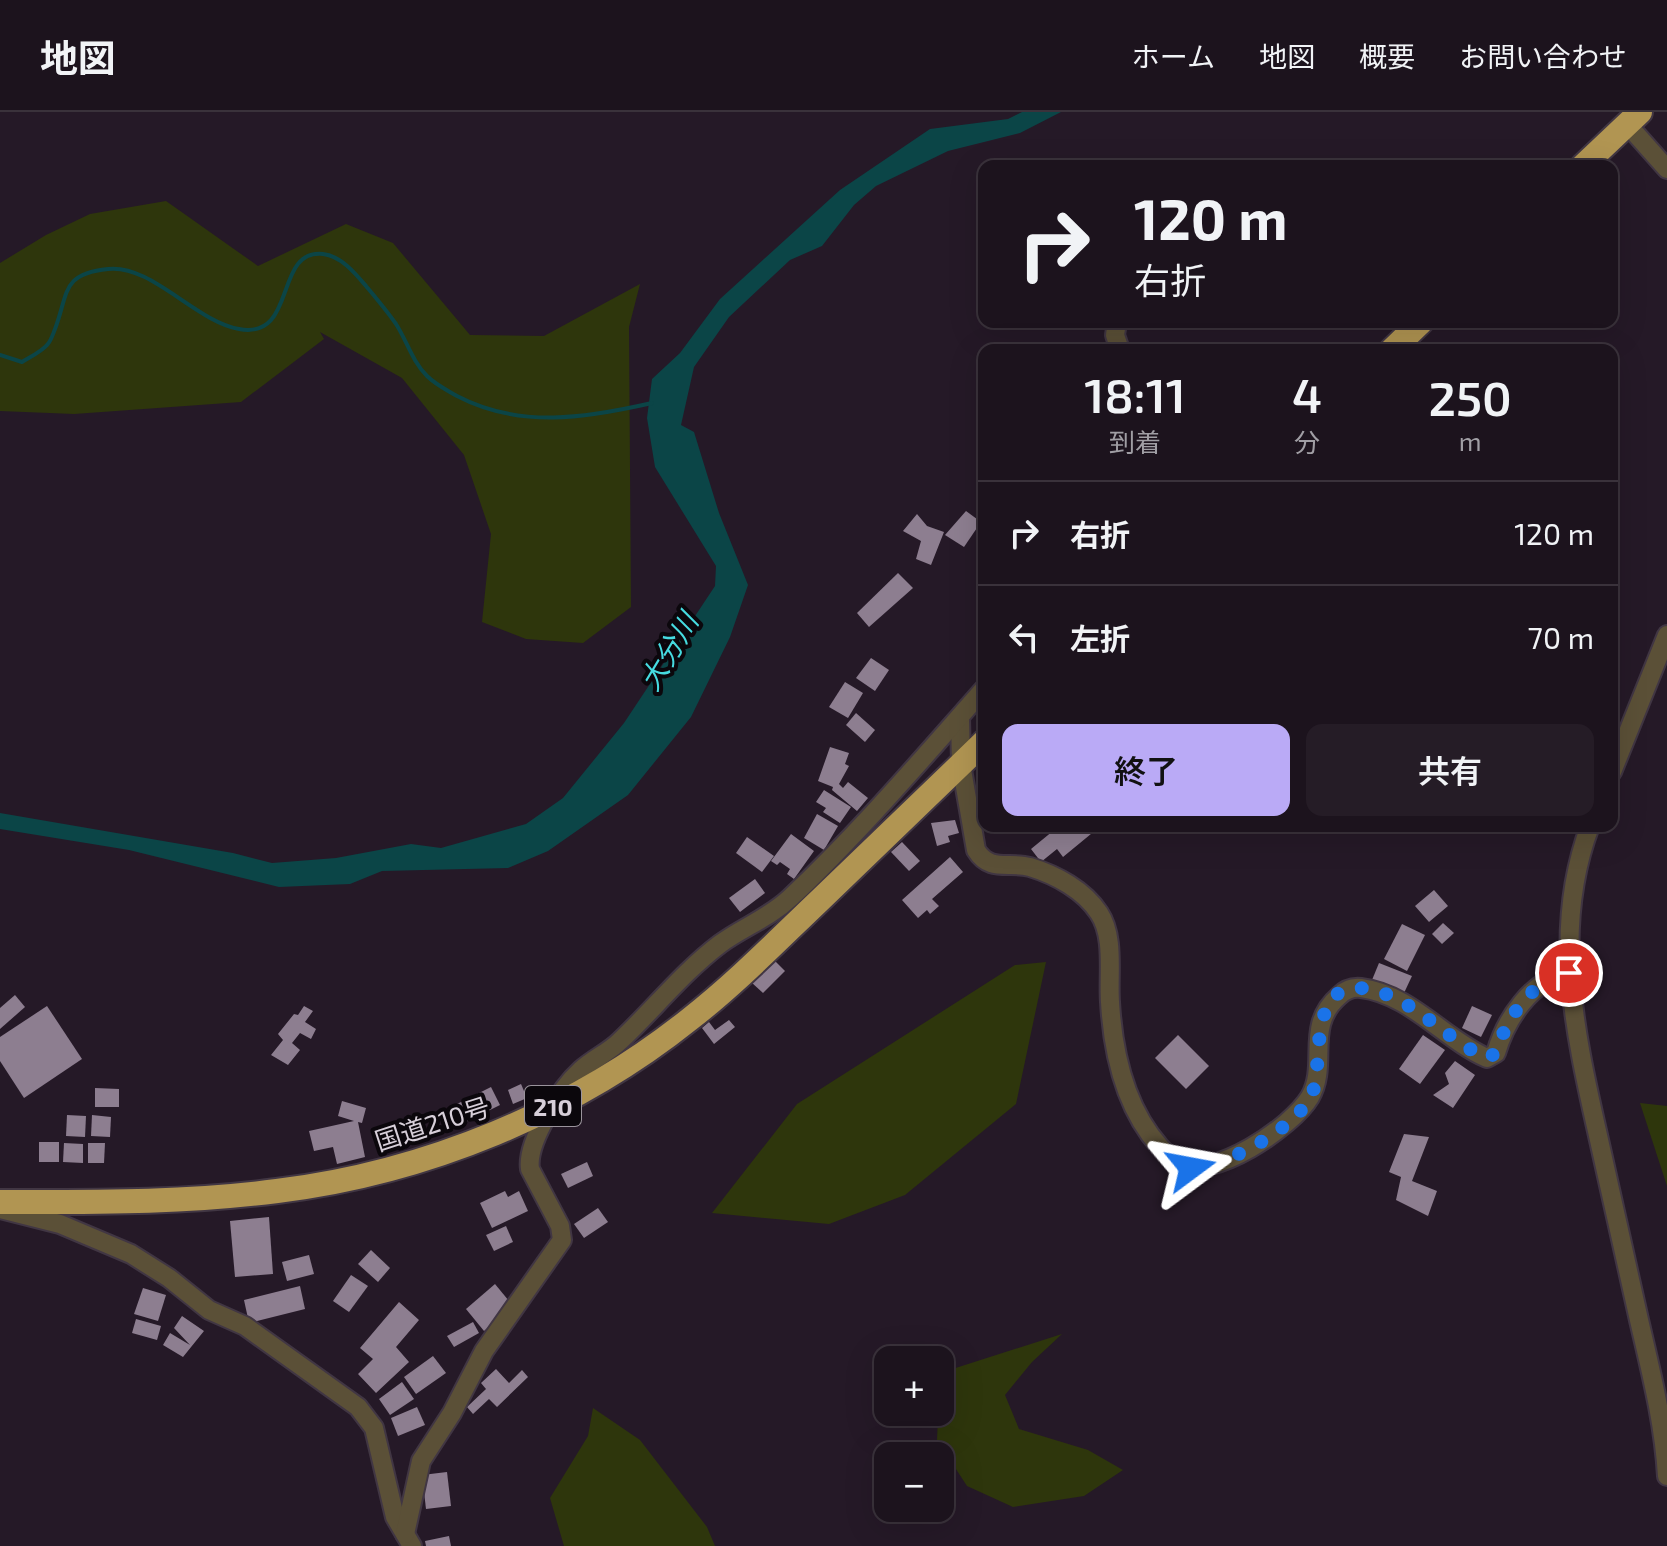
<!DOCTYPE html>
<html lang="ja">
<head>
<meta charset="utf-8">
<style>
  :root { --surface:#1c131d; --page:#251c26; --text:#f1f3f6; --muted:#a09ea4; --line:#3a323b; --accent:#baaaf6 }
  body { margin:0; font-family:"Exo 2","Noto Sans JP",sans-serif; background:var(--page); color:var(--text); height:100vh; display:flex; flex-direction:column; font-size:30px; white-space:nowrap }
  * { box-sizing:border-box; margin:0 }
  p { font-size:26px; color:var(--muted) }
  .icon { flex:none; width:44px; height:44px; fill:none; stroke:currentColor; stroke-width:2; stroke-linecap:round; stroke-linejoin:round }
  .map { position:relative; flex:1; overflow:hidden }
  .side { position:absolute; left:978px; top:232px; width:640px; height:488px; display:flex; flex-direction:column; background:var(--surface); border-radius:16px; box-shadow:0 8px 32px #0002,0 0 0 2px var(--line) }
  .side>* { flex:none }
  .guide { position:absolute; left:978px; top:48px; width:640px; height:168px; border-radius:16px; box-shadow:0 8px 32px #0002,0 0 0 2px var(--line); background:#1c131d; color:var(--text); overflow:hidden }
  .controls { position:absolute; left:874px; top:1234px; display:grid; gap:16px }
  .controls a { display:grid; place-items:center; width:80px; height:80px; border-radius:16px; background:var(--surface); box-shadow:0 8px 32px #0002,0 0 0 2px var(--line); font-size:40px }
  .pin { position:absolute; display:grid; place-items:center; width:68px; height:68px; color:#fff; margin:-34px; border:4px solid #fff; border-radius:50%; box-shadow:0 2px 8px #0007 }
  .me { position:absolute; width:88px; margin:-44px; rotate:77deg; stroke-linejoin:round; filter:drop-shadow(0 0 6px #0008) }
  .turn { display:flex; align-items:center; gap:28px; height:168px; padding:0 24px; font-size:36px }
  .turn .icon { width:104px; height:104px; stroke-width:2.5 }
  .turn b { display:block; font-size:56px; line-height:68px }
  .eta { display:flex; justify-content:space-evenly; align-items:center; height:136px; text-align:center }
  .eta b { font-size:48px; font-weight:600; line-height:56px }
  .cta { display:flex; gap:16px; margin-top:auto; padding:16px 24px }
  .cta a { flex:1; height:92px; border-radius:16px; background:var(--accent); color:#111; font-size:32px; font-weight:600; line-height:92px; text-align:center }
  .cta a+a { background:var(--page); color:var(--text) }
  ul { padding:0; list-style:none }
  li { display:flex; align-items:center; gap:24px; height:104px; padding:0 24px; border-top:2px solid var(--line) }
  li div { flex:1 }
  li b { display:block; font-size:30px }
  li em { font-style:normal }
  header { display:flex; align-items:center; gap:48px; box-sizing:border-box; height:112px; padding:0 40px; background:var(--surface); border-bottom:2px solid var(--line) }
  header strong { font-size:38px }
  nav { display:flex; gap:44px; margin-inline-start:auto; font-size:28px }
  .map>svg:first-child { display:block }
  .green { fill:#2e360c }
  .water { fill:#0b4547 }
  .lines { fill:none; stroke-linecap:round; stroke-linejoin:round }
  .stream { stroke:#0b4547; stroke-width:4 }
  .building { fill:#8d7e90 }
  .minor-casing { stroke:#413643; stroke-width:22 }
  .highway-casing { stroke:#413643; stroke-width:28 }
  .minor { stroke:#5b5037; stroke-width:18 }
  .highway { stroke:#b19552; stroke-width:24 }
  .route { stroke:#1a73e8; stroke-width:14; stroke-dasharray:0 25.2 }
  .labels { text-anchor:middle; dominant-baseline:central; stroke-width:8; stroke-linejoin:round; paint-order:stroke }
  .shield { fill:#0b070c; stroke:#9a939c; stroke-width:2 }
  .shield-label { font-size:24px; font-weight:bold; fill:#d7cfd9 }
  .street-label { font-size:26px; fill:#d7cfd9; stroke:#0b070c }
  .water-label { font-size:28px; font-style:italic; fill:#46dbe0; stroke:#0b070c }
</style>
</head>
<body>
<header>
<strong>地図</strong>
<nav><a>ホーム</a><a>地図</a><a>概要</a><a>お問い合わせ</a></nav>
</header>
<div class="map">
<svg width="1667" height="1434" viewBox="0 0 1667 1434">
  <rect width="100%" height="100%" fill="#251927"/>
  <g class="green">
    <path d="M166,89L258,154L346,112L393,131L470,223L544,224L640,172L629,215L631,495L583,531L526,527L482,510L491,422L464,343L402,266L320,220L324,227L241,290L74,302L0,299V151L46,123L90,102Z"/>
    <path d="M1046,850L1016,992L905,1083L829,1112L712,1101L797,992L1015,853Z"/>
    <path d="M1640,991L1667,994V1074Z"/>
    <path d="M1062,1222L1032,1250L1005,1283L1019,1317L1088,1338L1123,1358L1084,1384L1013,1395L967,1374L937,1328L940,1261Z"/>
    <path d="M593,1296L640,1328L707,1415L715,1434H564L550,1386L588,1324Z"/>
  </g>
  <path class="water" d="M1022,0H1061L1020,21L948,39L876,74L854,93L822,134L790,148L729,205L694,255L681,313L694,320L719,401L748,473L730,525L691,605L628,683L548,739L508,756L382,759L350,772L279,775L129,738L0,717V701L233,741L272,751L336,746L411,732L441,736L526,712L563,686L624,611L715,474L716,454L655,355L647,306L652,267L680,241L720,187L840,78L930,17L1008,7Z"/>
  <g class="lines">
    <path class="stream" d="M0,243L22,250C30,245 41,240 47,233C51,229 53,222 55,217C69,180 61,162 108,157C151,152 195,209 239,217C298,228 273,137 323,142C341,144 355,161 366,174C376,186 387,199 396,212C407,229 412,249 427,264C436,273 447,278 457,284C520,317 586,306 652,291"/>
  </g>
  <g class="building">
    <path d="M966,399L981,410L964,435L945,423Z"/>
    <path d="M917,402L927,414L944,420L931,453L916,447L921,429L903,419Z"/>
    <path d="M898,461L913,476L869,515L857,501Z"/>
    <path d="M871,546L889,558L875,579L856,566Z"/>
    <path d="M845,570L863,581L848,606L829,595Z"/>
    <path d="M856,601L875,618L865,630L846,613Z"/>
    <path d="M830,635L849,641L845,652L849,654L839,672L843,676L848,670L868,686L857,699L832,678L833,675L818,669Z"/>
    <path d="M824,678L851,695L840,711L823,700L826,696L816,690Z"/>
    <path d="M817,702L838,714L824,738L804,726Z"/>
    <path d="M955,708L959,721L948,724L950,730L937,734L931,711Z"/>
    <path d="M1059,714H1095L1097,717L1063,745L1057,737L1041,750L1031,737Z"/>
    <path d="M791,722L814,739L794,767L787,762L790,757L780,750L777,753L771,749Z"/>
    <path d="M747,725L774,744L762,760L736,741Z"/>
    <path d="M902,730L920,749L909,759L891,740Z"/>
    <path d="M950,745L963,760L932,787L939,794L930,802L927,798L918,806L902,788Z"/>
    <path d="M755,767L765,781L740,800L729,786Z"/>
    <path d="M1434,778L1448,794L1429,810L1415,794Z"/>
    <path d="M1443,811L1454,821L1442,832L1432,822Z"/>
    <path d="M1402,812L1425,823L1407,859L1384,847Z"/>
    <path d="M773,847L785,859L763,881L751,870Z"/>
    <path d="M1379,851L1412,864L1404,881L1372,868Z"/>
    <path d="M15,883L25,895L0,917V896Z"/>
    <path d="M47,894L82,947L24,986L0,949V925Z"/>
    <path d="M304,894L313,899L305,910L316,917L311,927L300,921L292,931L300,938L288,953L271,943L283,928L278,922L294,902L298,903Z"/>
    <path d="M1472,894L1492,903L1481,925L1462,916Z"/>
    <path d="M729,908L735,915L714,932L702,916L709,910L715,918Z"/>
    <path d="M1178,923L1209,954L1186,977L1155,946Z"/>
    <path d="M1423,923L1445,938L1420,972L1399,957Z"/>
    <path d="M1455,949L1475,963L1453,996L1433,983L1449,972L1445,961Z"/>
    <path d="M521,972L527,986L513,992L508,978Z"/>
    <path d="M491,975L500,993L460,1013L451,995Z"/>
    <path d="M95,976L119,977V995H95Z"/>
    <path d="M342,989L366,996L362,1011L358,1010L365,1045L337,1052L333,1035L314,1039L309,1019L354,1009L338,1004Z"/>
    <path d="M67,1003L86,1004L85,1025L66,1024Z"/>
    <path d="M92,1003L111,1005L110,1025L91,1024Z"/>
    <path d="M1404,1022L1429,1025L1412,1069L1437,1079L1428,1104L1396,1088L1401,1065L1389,1060Z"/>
    <rect x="39" y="1030" width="20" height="20"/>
    <path d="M64,1031L83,1032V1051L63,1050Z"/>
    <path d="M88,1031H105L104,1051H88Z"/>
    <path d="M587,1050L593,1064L568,1076L561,1062Z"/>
    <path d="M505,1079L508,1085L519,1079L528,1099L492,1116L480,1091Z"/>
    <path d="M598,1096L608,1110L584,1126L574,1112Z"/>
    <path d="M269,1105L273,1162L235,1165L230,1109Z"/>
    <path d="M506,1114L513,1130L494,1139L486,1123Z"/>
    <path d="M371,1138L390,1156L378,1170L358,1152Z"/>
    <path d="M309,1143L314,1162L287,1169L282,1150Z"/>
    <path d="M351,1163L368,1174L349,1200L333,1189Z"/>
    <path d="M495,1172L513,1194L484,1219L466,1197Z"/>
    <path d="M300,1174L305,1197L249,1211L244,1188Z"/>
    <path d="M143,1176L166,1183L158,1209L134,1202Z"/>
    <path d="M399,1190L419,1208L396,1235L409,1250L376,1281L358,1262L373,1247L360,1236Z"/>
    <path d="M182,1204L204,1219L183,1245L163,1233L170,1221L190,1233L174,1216Z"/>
    <path d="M136,1207L161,1214L157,1228L132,1221Z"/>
    <path d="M473,1210L479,1221L454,1235L447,1224Z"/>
    <path d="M433,1244L446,1261L416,1282L404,1265Z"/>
    <path d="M496,1257L509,1271L522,1258L528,1265L497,1295L489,1287L473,1302L467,1295L486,1277L481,1271Z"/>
    <path d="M402,1270L414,1287L390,1303L379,1287Z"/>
    <path d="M417,1295L425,1313L398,1324L391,1306Z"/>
    <path d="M447,1360L451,1394L426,1397L422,1363Z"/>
    <path d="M449,1424L451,1434H426L425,1429Z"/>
  </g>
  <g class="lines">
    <defs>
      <g id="minor">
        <path d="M1627,12L1667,57"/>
        <path d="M1117,210L1115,223L1120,238"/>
        <path d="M960,605L961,652L976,738C990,761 1009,749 1030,755C1056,763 1084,778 1099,801C1115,825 1108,862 1110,890C1113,942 1125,996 1160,1035C1165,1040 1171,1049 1177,1052C1213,1069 1292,1015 1310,985C1329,952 1304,914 1339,884C1345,878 1352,875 1361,876C1410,882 1444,927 1487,946L1496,941C1506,907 1531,868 1569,861"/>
        <path d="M1612,660L1667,523"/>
        <path d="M1590,714C1552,815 1574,917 1597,1019C1611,1082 1625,1145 1639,1208C1651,1260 1664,1311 1667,1364"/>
        <path d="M0,1097L60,1112L131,1142L169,1166L209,1198L245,1214L358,1295L374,1316L395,1405L412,1434"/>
        <path d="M405,1422L421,1349L452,1301L484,1239L562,1128L560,1114L530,1057C526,1030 561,976 581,958C593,947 609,940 620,929C654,897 683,860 720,832C743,815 769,806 790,786C859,721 921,648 984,577"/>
      </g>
      <g id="highway">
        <path d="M1583,54L1640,0"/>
        <path d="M1392,238L1421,210"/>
        <path d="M0,1090C93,1090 185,1091 277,1079C425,1061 574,1000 690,907C736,871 777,829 819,789C874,736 929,683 984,630"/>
      </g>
    </defs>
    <use href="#minor" class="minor-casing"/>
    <use href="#highway" class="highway-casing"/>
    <use href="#minor" class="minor"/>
    <use href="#highway" class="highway"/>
  </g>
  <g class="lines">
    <path class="route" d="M1191,1056C1227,1054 1297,1016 1312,982C1324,955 1307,873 1360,876C1409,880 1444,927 1487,946L1496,941C1506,907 1531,868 1569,861"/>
  </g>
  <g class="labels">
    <rect class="shield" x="525" y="974" width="56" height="40" rx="6"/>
    <g class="shield-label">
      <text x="553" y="994">210</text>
    </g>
    <g class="street-label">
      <text transform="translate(432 1011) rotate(-18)">国道210号</text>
    </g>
    <g class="water-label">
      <text transform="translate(668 539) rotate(-59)">大分川</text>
    </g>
  </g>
</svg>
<div class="controls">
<a>+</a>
<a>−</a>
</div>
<div class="pin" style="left:1569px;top:861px;background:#d93025"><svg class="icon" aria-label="arrive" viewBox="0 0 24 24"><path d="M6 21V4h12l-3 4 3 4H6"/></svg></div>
<svg class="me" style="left:1191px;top:1056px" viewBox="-20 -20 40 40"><path d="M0-17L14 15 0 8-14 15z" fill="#1a73e8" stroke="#fff" stroke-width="4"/></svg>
<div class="guide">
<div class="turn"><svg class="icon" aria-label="right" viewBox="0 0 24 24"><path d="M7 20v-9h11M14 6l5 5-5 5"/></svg><div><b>120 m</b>右折</div></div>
</div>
<section class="side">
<div class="eta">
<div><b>18:11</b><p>到着</p></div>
<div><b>4</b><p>分</p></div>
<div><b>250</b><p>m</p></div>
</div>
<ul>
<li><svg class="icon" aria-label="right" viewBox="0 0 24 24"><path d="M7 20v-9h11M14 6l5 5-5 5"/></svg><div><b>右折</b></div><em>120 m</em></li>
<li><svg class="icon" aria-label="left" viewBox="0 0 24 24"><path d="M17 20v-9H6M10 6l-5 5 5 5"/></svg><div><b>左折</b></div><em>70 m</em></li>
</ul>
<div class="cta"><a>終了</a><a>共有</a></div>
</section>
</div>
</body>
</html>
